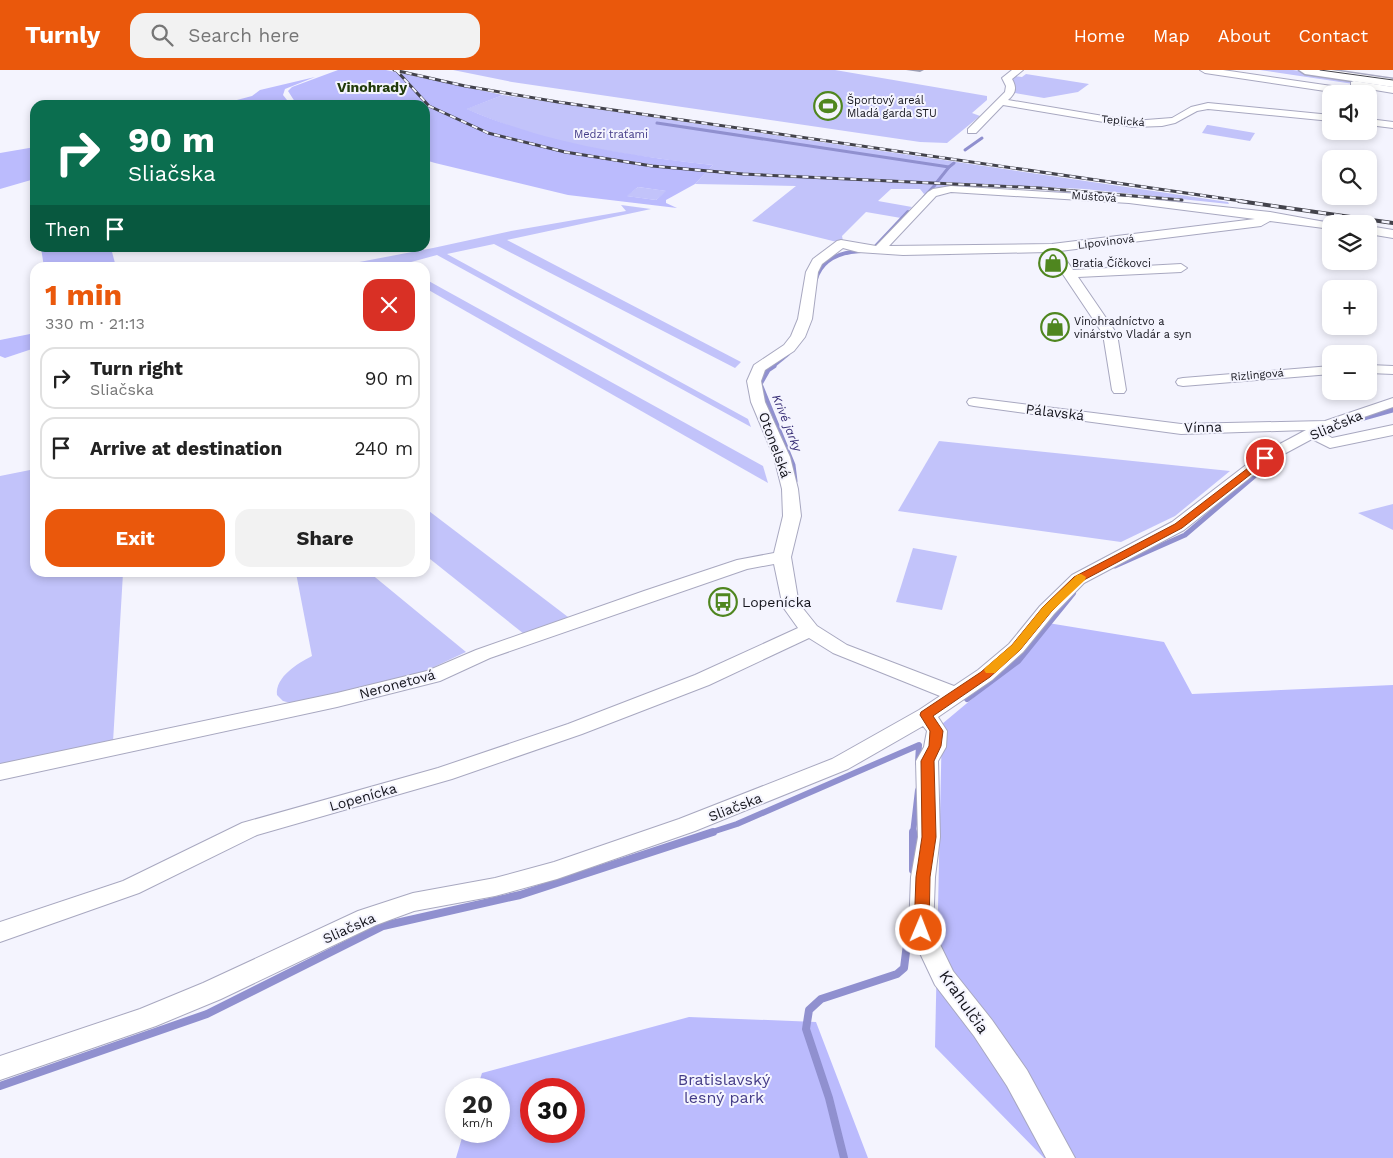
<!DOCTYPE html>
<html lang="en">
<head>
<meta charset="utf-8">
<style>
  :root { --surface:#fff; --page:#f2f2f2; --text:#222; --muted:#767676; --line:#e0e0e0; --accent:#ea580c }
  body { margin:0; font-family:"Work Sans",sans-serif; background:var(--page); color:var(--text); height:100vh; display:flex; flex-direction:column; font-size:19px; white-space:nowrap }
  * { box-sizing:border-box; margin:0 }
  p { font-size:16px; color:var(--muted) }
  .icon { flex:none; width:28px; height:28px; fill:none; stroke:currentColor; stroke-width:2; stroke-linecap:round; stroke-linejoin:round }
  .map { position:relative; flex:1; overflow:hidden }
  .side { position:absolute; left:30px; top:192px; width:400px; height:315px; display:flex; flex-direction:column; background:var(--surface); border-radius:15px; box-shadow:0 2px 8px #0003 }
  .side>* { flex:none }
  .guide { position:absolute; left:30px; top:30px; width:400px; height:152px; border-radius:15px; box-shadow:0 2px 8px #0003; background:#0b6e4f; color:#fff; overflow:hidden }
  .tools { position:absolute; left:1322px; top:15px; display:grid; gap:10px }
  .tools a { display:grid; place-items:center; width:55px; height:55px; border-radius:10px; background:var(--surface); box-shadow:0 2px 8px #0003; font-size:25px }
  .speed { position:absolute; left:445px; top:1008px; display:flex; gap:10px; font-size:25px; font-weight:700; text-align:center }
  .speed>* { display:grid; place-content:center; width:65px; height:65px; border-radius:50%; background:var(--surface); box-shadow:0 2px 8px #0003; line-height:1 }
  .speed small { font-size:12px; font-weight:400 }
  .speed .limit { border:8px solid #d22; background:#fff; color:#111 }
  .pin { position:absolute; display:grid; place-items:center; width:42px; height:42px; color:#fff; margin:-21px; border:2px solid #fff; border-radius:50%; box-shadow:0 1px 5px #0007 }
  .me { position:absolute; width:55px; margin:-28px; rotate:1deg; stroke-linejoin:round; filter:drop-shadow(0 0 4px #0008) }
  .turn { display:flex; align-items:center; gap:18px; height:105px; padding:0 15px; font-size:22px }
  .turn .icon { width:65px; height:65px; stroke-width:2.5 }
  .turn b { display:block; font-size:35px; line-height:42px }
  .then { display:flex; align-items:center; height:48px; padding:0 15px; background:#0003; gap:10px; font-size:19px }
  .round { display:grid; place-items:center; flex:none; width:52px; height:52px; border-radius:15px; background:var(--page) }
  .summary { display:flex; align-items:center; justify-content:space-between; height:85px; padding:0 15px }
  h1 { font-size:30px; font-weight:700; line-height:38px; color:var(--accent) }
  .primary-button { display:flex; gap:10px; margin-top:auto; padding:10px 15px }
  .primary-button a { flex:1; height:58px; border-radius:15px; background:var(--accent); color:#fff; font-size:20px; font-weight:700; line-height:58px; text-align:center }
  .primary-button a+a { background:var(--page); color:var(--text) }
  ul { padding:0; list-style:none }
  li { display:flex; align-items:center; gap:15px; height:62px; margin:0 10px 8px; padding:0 5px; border:2px solid var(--line); border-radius:15px }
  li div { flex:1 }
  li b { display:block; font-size:19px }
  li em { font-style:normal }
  header { display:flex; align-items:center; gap:30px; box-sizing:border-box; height:70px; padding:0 25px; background:var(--accent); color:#fff }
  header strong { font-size:24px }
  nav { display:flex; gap:28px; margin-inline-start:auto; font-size:18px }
  .search { width:350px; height:45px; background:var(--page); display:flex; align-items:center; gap:12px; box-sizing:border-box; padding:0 18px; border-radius:15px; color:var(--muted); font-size:19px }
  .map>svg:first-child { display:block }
  .green { fill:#c2c3fa }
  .forest { fill:#bbbbfd; fill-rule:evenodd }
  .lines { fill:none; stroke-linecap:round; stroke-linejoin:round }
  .stream-far4 { stroke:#9090cf; stroke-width:3 }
  .stream-far3 { stroke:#9090cf; stroke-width:4 }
  .stream-far2 { stroke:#9090cf; stroke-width:5 }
  .stream-far1 { stroke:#9090cf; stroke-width:6 }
  .stream { stroke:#9090cf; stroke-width:8 }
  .street-casing { stroke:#a8a8c0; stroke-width:2 }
  .secondary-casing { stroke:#a8a8c0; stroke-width:3 }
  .street { fill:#fff; fill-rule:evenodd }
  .secondary { fill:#fff; fill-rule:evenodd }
  .tram { stroke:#43434c; stroke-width:1 }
  .rail-far1-casing { stroke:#43434c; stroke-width:3 }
  .rail-casing { stroke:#43434c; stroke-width:4 }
  .rail-far1 { stroke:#f4f4fe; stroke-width:2; stroke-dasharray:6; stroke-linecap:butt }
  .rail { stroke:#f4f4fe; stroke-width:2.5; stroke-dasharray:8; stroke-linecap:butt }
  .wall { fill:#9d9eb3 }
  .route { fill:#ea580c; stroke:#983908 }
  .slow { fill:#f59e0b }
  .labels { text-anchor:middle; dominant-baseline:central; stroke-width:4; stroke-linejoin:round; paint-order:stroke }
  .far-poi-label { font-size:11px; fill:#13131b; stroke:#f4f4fe; text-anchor:start }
  .far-street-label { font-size:11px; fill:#13131b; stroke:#f4f4fe }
  .far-park-label { font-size:11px; fill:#443c88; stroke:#f4f4fe }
  .far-water-label { font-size:12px; font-style:italic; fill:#332973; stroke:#f4f4fe }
  .far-quarter-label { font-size:14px; font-weight:bold; fill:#213b0b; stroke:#f4f4fe }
  .street-label { font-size:14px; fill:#13131b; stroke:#f4f4fe }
  .poi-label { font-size:14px; fill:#13131b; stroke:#f4f4fe; text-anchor:start }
  .near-street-label { font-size:16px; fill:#13131b; stroke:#f4f4fe }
  .near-park-label { font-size:16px; fill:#443c88; stroke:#f4f4fe }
</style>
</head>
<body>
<header>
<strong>Turnly</strong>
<div class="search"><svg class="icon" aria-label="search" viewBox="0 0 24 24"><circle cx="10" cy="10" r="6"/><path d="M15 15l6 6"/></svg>Search here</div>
<nav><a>Home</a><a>Map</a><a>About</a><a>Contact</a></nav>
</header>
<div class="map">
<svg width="1393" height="1088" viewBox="0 0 1393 1088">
  <rect width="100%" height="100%" fill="#f4f4fe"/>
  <g class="green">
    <path d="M453,0H835L987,26V30L972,43L980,46L947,73L920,72L512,12Z"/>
    <path d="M1260,0H1293L1393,15L1387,19Z"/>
    <path d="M1026,4L1089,14L1078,22L1044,28L1015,23L1012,9L1014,6L1022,7Z"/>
    <path d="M503,25L1228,132L1229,134L1084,119L933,112L932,114L949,115L948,118L924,124L920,119H891L878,131L912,137L901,148L866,142L842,166L843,171L841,173L752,151L796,116L695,114L713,95C658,89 603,82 550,69C521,61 493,50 466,39Z"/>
    <path d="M1207,55H1208L1255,63L1250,71L1202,63Z"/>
    <path d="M954,115L1147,127L1349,154H1334L1054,123V121Z"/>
    <path d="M638,117L667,121L656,130L626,126Z"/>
    <path d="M621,135L651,139L507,170L741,292L735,298L494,174L447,184L748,349L751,357L437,185L400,195L404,197H333L433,178L511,161L626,141Z"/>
    <path d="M425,209L763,396L768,413L425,218Z"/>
    <path d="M939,371L1230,401L1175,446L1121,472L898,441Z"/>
    <path d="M35,399V502L123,503L113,672L0,696V406Z"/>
    <path d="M1393,434V460L1358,443Z"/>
    <path d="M425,438L568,547L524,564L425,485Z"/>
    <path d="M913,478L957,486L942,540L896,532Z"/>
    <path d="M296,503H370L466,582L421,603L298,635L283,631L277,625C275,607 298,593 312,586Z"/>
  </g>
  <g class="forest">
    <path d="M338,0H386L503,25L467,39C545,73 629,86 713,95L695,114L666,130V133L677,138L568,125L435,93L425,90V35H297L288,21L292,17ZM638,117L666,121L656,130L627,126Z"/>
    <path d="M315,7L285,19L283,25L291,35H218L252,26L260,20Z"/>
    <path d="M35,77V142L33,111L31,110L0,119V83Z"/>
    <path d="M41,178H111L116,197H44Z"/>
    <path d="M35,263V278L5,288L0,286V270Z"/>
    <path d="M1048,553L1164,572L1192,624L1393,615V1088H1044L935,977L942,654L1021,588Z"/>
    <path d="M689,947L816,952L868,1088H456L464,1061H499V1019H477L482,1003ZM531,1019H574V1061H531Z"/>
  </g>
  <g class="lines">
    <g class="stream-far4">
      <path d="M657,53L949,97L954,93"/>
      <path d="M965,80L982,68"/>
      <path d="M937,112L949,97"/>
      <path d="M924,127L935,115"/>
    </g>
    <g class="stream-far3">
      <path d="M875,177L908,142"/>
      <path d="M816,209C822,189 841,182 861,181"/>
      <path d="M772,297L788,284"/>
    </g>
    <g class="stream-far2">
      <path d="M774,296L768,300L760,314L793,395L795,411"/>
      <path d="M1353,351L1393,340"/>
      <path d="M1115,496L1185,465L1273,390"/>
    </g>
    <g class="stream-far1">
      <path d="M967,629L1018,591L1073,523"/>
      <path d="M709,763L737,754L919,675L918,693"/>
      <path d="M913,763L918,720"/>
    </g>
    <g class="stream">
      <path d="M913,800V762"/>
      <path d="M0,1016L207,944L383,856L520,825L713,762"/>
      <path d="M844,1088L829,1028L806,959L809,940L821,929L897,904L904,898L910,850"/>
    </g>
    <defs>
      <g id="street">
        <path d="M1012,0H1023L1012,9C1017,18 1016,23 1008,30L1133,51L1172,48L1191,37L1208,33L1331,45V51L1208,39L1197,41L1175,53L1162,56L1133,57L1003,35L976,63H968V59L1005,22L1006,16L1002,8Z"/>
        <path d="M1200,0H1223L1366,21L1371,24L1369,26V24H1345L1205,3Z"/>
        <path d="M1354,11L1393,17V23L1351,16V12Z"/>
        <path d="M1369,49L1393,52V58L1369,55Z"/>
        <path d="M951,116L1129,127L1270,142L1336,154H1331V159L1270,151L1261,156L1060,181L1073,200L1181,194L1187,198L1181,202L1078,207L1117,264L1126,320L1124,323H1114L1112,320L1103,264L1048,182L903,185L858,182L843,178L822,194L818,202L812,249L805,267L794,281L765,300L761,311L765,332L790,387L798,419L801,446L791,487L798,529L801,536L817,556L847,575L954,616L978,600L1009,574L1040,536L1072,505L1172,452L1259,385L1306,360L1181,364L974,336L969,335L967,332L969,329L974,328L1181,354L1325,351L1393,328V337L1335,357L1324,363L1332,368L1393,355V365L1330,378L1312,369L1271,391L1184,460L1084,513L1054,544L1023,582L992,610L938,647L947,661L946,677L938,691L940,767L935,807L933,860L953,901L992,950L1027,1000L1075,1088H1046L1007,1016L974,966L935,915L909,860L911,807L918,767L916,691L924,677L927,661L923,656L848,699L695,761L557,809L495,826L414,841L376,855L221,929L156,956L0,1010V986L140,939L203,913L358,841L413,823L495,808L554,792L679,749L832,689L919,640L940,626L833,583L809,568L709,615L582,664L452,709L257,765L139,823L0,872V852L123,811L242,753L438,698L568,654L695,605L798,558L783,537L774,494L747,499L490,588L440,611L337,637L0,710V694L337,623L427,601L476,580L644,521L737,490L774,483L783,446L782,419L774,387L751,332L747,311L754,295L784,275L791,266L798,249L806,202L813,189L837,171L841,170L876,176L928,122L933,119ZM951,122L1129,133L1255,149L1052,174L889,176L936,126Z"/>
        <path d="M1369,156L1393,160V168L1369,164Z"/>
        <path d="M1369,295L1393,296V304L1369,303Z"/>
        <path d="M1331,296V304L1183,316L1178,315L1176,312L1178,309L1183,308Z"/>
      </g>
      <path id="secondary" d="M1299,0H1331L1393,9V17L1305,4Z"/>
    </defs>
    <use href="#street" class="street-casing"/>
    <use href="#secondary" class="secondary-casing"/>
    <use href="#street" class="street"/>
    <use href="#secondary" class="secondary"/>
    <path class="tram" d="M1320,0L1393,10"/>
    <defs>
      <g id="rail-far1">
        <path d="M394,0L465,16L558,32L1248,132"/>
        <path d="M396,0L429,36L488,63L565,82L652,96L743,104L1040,118L1182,130"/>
      </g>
      <path id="rail" d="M1239,131L1393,153"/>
    </defs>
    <use href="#rail-far1" class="rail-far1-casing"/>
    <use href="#rail" class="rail-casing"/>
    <use href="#rail-far1" class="rail-far1"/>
    <use href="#rail" class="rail"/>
  </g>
  <path class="wall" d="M906,0H924L920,2Z"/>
  <path class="route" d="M1265,385L1269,386V390L1182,458L1082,511L1051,542L1020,580L990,607L933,646L943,661L941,676L934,691L936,767L930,807L929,860L927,864L921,866L916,864L914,860L916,807L922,767L921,691L929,676L930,661L920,645L921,642L981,602L1012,575L1043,537L1074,507L1175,454Z"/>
  <path class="slow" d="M1081,504L1086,507L1085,510L1051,542L1020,580L995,603H986L984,600L986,597L1012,575L1043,537L1077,505Z"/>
  <defs>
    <symbol id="stadium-ring" viewBox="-11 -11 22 22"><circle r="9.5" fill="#f4f4fe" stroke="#4f861f" stroke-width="1.5"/><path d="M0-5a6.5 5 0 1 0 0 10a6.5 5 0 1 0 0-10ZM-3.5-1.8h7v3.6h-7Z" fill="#4f861f"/></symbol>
    <symbol id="shop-ring" viewBox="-11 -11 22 22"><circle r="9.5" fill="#f4f4fe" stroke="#4f861f" stroke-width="1.5"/><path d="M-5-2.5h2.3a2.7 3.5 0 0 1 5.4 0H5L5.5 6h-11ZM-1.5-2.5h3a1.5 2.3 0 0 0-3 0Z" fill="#4f861f"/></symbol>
    <symbol id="bus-ring" viewBox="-11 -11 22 22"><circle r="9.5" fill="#f4f4fe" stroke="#4f861f" stroke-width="1.5"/><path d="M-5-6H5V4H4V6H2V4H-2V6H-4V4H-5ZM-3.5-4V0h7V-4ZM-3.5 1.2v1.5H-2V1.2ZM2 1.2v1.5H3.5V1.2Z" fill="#4f861f"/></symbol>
  </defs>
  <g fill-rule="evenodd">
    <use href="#stadium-ring" x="812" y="20" width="32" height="32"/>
    <use href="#shop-ring" x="1037" y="177" width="32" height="32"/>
    <use href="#shop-ring" x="1039" y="241" width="32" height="32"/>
    <use href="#bus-ring" x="707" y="516" width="32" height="32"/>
  </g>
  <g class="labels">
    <g class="far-poi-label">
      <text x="847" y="30">Športový areál<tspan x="847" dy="13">Mladá garda STU</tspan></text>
      <text x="1072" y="193">Bratia Číčkovci</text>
      <text x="1074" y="251">Vinohradníctvo a<tspan x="1074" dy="13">vinárstvo Vladár a syn</tspan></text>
    </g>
    <g class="far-street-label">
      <text transform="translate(1123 51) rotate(5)">Teplická</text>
      <text transform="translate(1094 127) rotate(4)">Muštová</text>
      <text transform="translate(1106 172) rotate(-7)">Lipovinová</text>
      <text transform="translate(1257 305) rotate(-5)">Rizlingová</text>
    </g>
    <g class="far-park-label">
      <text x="611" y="64">Medzi traťami</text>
    </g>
    <g class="far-water-label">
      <text transform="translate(787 353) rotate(68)">Krivé jarky</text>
    </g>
    <g class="far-quarter-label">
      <text x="372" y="17">Vinohrady</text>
    </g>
    <g class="street-label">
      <text transform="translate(1055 342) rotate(7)">Pálavská</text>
      <text transform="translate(1336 355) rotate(-23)">Sliačska</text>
      <text transform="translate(1203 357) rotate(-1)">Vínna</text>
      <text transform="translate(775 375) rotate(70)">Otonelská</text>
      <text transform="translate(397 614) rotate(-15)">Neronetová</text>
      <text transform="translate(363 727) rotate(-16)">Lopenícka</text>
      <text transform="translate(735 737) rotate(-21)">Sliačska</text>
      <text transform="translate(349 858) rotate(-24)">Sliačska</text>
    </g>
    <g class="poi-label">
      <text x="742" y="532">Lopenícka</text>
    </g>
    <g class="near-street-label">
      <text transform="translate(964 932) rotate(55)">Krahulčia</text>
    </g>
    <g class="near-park-label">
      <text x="724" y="1009">Bratislavský<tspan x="724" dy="18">lesný park</tspan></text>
    </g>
  </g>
</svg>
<div class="tools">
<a><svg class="icon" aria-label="sound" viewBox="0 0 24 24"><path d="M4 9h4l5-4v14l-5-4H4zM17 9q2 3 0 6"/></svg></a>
<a><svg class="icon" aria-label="search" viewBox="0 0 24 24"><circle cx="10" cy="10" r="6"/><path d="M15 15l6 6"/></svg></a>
<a><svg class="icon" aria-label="layers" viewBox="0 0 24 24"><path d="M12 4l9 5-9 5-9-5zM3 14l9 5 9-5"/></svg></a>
<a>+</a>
<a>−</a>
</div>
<div class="speed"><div>20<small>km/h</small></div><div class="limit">30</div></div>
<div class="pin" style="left:1265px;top:388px;background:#d93025"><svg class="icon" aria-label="arrive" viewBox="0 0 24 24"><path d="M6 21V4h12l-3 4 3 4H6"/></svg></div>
<svg class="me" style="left:921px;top:860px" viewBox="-20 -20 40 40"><circle r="17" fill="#ea580c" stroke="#fff" stroke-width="3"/><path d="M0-11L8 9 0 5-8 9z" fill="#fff"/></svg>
<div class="guide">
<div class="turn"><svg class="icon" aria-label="right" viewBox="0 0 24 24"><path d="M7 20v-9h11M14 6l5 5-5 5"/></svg><div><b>90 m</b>Sliačska</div></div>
<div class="then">Then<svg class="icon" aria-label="arrive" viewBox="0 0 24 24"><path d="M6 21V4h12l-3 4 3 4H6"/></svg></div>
</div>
<section class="side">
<div class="summary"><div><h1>1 min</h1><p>330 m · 21:13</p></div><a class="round" style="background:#d93025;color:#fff"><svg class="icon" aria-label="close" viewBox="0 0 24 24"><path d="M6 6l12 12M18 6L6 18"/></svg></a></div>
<ul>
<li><svg class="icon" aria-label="right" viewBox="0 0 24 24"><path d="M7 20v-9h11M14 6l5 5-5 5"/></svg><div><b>Turn right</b><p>Sliačska</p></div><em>90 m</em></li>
<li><svg class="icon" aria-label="arrive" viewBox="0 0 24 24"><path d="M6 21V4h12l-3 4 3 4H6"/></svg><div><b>Arrive at destination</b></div><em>240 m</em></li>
</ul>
<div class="primary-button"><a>Exit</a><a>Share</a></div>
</section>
</div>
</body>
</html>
